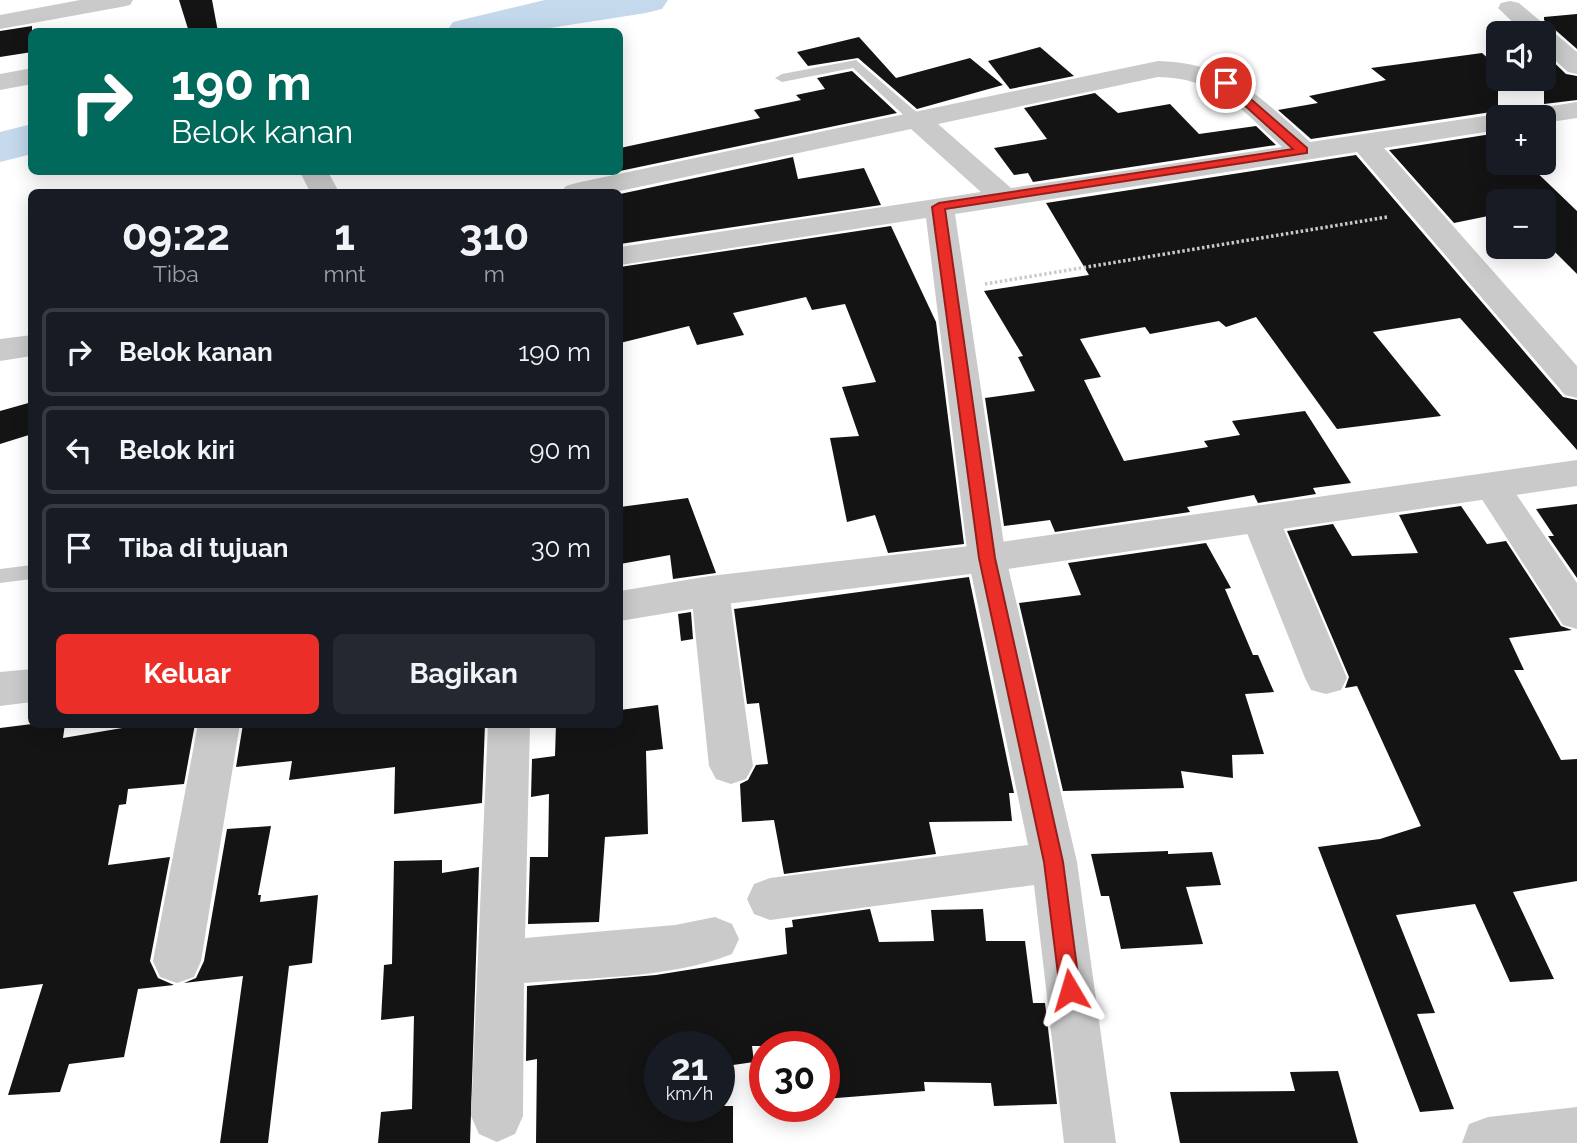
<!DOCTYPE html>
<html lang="id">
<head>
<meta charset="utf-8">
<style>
  :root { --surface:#171b24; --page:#242831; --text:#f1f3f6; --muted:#9ea1a6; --line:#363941; --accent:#eb2e28 }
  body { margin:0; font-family:Raleway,sans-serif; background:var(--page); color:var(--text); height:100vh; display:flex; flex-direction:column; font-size:26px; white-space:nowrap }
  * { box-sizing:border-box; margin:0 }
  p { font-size:23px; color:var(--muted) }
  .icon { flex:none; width:38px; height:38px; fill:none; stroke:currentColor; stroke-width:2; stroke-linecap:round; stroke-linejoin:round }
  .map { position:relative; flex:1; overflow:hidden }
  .drawer { position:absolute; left:28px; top:189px; width:595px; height:539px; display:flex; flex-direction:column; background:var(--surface); border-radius:10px; box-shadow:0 4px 18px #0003 }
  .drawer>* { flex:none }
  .banner { position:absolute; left:28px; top:28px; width:595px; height:147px; border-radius:10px; box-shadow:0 4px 18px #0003; background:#00695c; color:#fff; overflow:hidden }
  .buttons { position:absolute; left:1486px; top:21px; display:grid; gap:14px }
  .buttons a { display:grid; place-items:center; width:70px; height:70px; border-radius:10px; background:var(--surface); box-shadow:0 4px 18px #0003; font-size:35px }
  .speed { position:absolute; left:644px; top:1031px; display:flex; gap:14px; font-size:35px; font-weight:700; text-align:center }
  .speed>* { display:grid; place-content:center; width:91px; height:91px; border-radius:50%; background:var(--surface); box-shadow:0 4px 18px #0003; line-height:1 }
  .speed small { font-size:18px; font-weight:400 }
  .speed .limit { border:10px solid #d22; background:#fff; color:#111 }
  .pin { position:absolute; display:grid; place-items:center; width:60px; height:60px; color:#fff; margin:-30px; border:4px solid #fff; border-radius:50%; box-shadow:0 2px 7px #0007 }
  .me { position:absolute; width:77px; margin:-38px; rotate:353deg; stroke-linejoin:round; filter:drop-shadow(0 0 5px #0008) }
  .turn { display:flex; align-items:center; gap:24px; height:147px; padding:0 28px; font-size:32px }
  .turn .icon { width:91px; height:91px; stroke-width:2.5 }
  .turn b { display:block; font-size:49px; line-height:60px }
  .eta { display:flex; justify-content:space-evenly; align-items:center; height:119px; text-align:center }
  .eta b { font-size:42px; font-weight:700; line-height:49px }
  .primary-button { display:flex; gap:14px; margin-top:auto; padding:14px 28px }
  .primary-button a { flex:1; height:80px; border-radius:10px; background:var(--accent); color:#fff; font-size:28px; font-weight:700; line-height:80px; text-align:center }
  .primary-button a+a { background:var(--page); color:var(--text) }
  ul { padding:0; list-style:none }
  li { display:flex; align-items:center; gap:21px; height:88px; margin:0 14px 10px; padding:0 14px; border:4px solid var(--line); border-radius:10px }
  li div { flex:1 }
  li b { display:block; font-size:26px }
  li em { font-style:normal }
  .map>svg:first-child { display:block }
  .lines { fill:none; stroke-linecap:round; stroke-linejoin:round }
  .river { fill:#c5d9ec; fill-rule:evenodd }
  .building { fill:#141414 }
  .path { stroke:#cacaca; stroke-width:3.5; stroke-dasharray:2.5 2.5; stroke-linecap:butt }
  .service { fill:#cacaca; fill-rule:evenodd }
  .minor { fill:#cacaca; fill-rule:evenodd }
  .tertiary { fill:#cacaca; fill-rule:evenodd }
  .route { fill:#eb2e28; stroke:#991e1a; stroke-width:2 }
</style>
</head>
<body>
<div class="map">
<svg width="1577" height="1143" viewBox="0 0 1577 1143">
  <rect width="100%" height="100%" fill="#fff"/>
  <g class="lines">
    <g class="river">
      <path d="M545,0H668L662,9L646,13L524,32H446L453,22Z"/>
      <path d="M32,124V154L0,162V132Z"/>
    </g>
  </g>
  <g class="building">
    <path d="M179,0H212L218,32H189Z"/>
    <path d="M1577,14V49L1544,20V17Z"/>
    <path d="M32,26V52L0,57V31Z"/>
    <path d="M859,37L896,78L970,58L1003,85L917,109L858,58L808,66L797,52Z"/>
    <path d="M1040,47L1074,76L1010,89L988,61Z"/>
    <path d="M1482,53L1498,67V111L1311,139L1278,110L1318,103L1309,96L1386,80L1371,68Z"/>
    <path d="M1544,53L1566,74L1577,76V100L1544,104Z"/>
    <path d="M852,71L897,113L620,171V148L760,118L754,110L801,100L796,95L825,89L817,78Z"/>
    <path d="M1095,93L1118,113L1170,104L1199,134L1256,126L1276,145L1033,182L1028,173L1014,175L994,148L1047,139L1024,108Z"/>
    <path d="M1498,133V163H1527L1577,211V274L1544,241V201H1498V214L1454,223L1389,150Z"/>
    <path d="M1356,155L1563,397L1577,400V450L1460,318L1373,332L1441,416L1337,429L1256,317L1226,327L1219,321L1150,334L1145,327L1080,339L1101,377L1084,380L1124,461L1208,447L1204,441L1240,435L1232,421L1305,411L1351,483L1313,488L1316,494L1258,503L1254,495L1187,507L1190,512L1055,532L1050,520L1004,526L985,398L1035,391L1018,357L1023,356L984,291L1089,275L1046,203Z"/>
    <path d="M793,157L798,179L864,168L881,205L620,244V194Z"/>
    <path d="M891,226L936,322L964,544L888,553L875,515L847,522L830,438L859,436L842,387L876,382L845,304L812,310L806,297L733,313L744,335L697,345L689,326L620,343V267Z"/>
    <path d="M32,402V434L0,444V411Z"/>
    <path d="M688,498L716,573L673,579L670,555L620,564V507Z"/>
    <path d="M1577,504V578L1548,536H1554L1536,509Z"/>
    <path d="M1461,506L1487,544L1506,541L1561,626L1572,630L1509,638L1524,670H1514L1561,760L1577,759V881L1513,892L1554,979L1510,982L1475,904L1396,915L1435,1013L1417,1014L1454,1109L1420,1112L1318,847L1380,839L1421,826L1357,686L1345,688L1349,677L1287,531L1333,524L1352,556L1418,553L1399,515Z"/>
    <path d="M1206,543L1231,588L1225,589L1253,655H1258L1274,692L1245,694L1264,754L1232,755L1233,778L1181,771L1184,788L1063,791L1019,603L1081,595L1068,563Z"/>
    <path d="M969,577L1014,793H1009L1012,821L929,822L936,854L784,874L774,820L742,822L740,784L748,780L756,765L768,764L759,703L747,704L734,609Z"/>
    <path d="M691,612L693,639L681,641L678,614Z"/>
    <path d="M658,705L663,749L646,751L648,834L605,837L599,922L528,924L530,857H548L549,794L531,797L532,759L555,756L556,724H620V710Z"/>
    <path d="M32,724H65L63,738L146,724H195L184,784L128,789L126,804L119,805L108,865L170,857L150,961L158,978L174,985L138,989L124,1057L69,1064L60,1092L8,1095L43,984L0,989V728Z"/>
    <path d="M243,724H485L482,803L394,814L395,767L289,780L292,761L236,767Z"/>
    <path d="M271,826L258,895H261L260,902L318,895L312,963L289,966L268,1143H220L243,976L184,983L196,978L204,961L227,829Z"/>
    <path d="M1168,851V854L1212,852L1221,885L1186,887L1203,944L1121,949L1109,896H1101L1091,854Z"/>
    <path d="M442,860V873L479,867L470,1143H378L381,1112L412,1109L414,1016L381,1020L384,965L392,964L394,861Z"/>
    <path d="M870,909L879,942L934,941L931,910L983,909L986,941H1025L1033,1003H1045L1057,1104L994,1106L991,1083L924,1082L925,1091L824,1099V1046H752L754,1062L719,1067V1046H660V1106H733V1143H536L537,1059L526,1061L527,986L656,975L787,954L785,928L793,927L792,920Z"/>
    <path d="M1338,1071L1358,1143H1180L1170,1092L1295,1091L1290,1072Z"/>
  </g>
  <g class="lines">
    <path class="path" d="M985,284L1387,217"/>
    <g class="service">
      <path d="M856,60L921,116V122H911L853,68L782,82L775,78L782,74Z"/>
      <path d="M32,565V579L0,583V569Z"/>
    </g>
    <g class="minor">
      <path d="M80,0H133L130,5L121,7L0,29V15Z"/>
      <path d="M1510,1L1519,3L1577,52V74L1568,72L1544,50V33H1524L1498,8L1501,3Z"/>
      <path d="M1158,61C1230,63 1260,97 1310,142L1498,114L1508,116L1498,117V130L1384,148L1577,366V398L1565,395L1357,152L955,214L1006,558L1077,862L1116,1143H1064L1034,885L770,920L754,914L747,899L754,884L770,878L1028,845L968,558L926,218L620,265V247L981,192L911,129L615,192H561L566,186L576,183ZM1158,77C1217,78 1241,109 1282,147L1011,188L938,124Z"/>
      <path d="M32,68V84L0,90V74Z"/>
      <path d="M1577,102V118L1544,123V117H1517L1521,111Z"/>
      <path d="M300,172H328L339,192H310Z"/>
      <path d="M32,335V356L0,361V339Z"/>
      <path d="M1492,474L1505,478L1577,583V629L1563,625L1474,487L1479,478Z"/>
      <path d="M1260,505L1273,509L1279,518L1347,678L1341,690L1326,694L1311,690L1305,678L1241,518L1247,509Z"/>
      <path d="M710,576L724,581L729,591L753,766L746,779L731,784L716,779L709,766L691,591L696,581Z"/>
      <path d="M198,724H240L201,961L194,977L177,983L160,977L153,961Z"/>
      <path d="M488,724H530L525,938L675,925L715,917L732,924L739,939L732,954C668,979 592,977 524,983L523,1116L515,1134L497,1142L479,1134L471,1116Z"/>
      <path d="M1577,1107V1143H1462L1469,1124L1488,1117Z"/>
    </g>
    <g class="tertiary">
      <path d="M1577,460V486L987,572L710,606L620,621V591L710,576L987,544Z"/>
      <path d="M32,669V702L0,706V672Z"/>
    </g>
  </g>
  <path class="route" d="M1222,80H1229L1307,148V153L945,209L995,558L1063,862L1080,990L1077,997L1070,999L1063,997L1060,990L1044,862L979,558L932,207L939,203L1293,149L1222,85Z"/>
</svg>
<div class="buttons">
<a><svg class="icon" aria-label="sound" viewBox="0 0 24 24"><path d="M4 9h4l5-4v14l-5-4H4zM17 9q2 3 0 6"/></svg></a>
<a>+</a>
<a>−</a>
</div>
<div class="speed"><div>21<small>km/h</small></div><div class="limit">30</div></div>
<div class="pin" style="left:1226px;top:83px;background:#d93025"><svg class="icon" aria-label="arrive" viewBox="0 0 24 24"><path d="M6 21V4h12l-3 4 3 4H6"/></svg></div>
<svg class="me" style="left:1070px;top:990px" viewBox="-20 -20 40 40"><path d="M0-17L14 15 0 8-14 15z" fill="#eb2e28" stroke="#fff" stroke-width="4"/></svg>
<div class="banner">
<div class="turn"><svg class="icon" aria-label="right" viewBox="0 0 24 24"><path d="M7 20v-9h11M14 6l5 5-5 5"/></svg><div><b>190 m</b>Belok kanan</div></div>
</div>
<section class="drawer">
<div class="eta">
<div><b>09:22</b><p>Tiba</p></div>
<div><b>1</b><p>mnt</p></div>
<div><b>310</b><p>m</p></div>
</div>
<ul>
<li><svg class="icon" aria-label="right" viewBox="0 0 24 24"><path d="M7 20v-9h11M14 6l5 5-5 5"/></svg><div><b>Belok kanan</b></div><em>190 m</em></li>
<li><svg class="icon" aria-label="left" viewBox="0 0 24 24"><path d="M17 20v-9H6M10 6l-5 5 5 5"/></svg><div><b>Belok kiri</b></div><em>90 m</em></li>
<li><svg class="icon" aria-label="arrive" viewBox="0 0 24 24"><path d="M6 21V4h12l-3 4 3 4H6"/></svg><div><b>Tiba di tujuan</b></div><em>30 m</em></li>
</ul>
<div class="primary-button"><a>Keluar</a><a>Bagikan</a></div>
</section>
</div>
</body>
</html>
